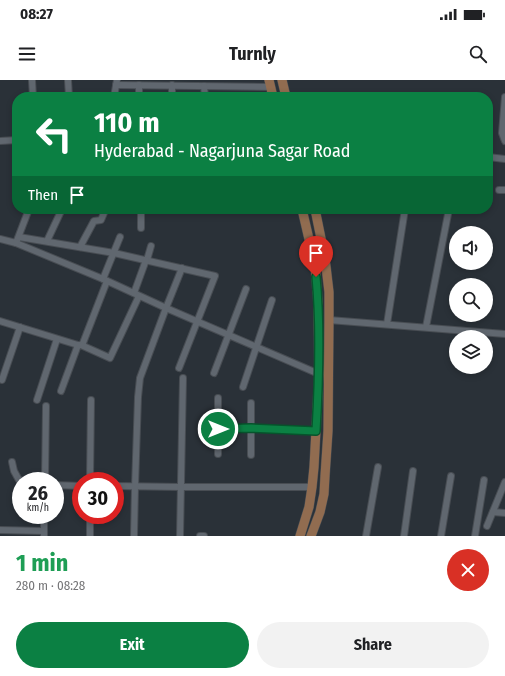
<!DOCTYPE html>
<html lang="en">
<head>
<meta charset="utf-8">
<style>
  :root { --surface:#fff; --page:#f2f2f2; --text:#202124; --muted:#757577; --accent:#0b8043 }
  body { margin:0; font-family:"Fira Sans Condensed",sans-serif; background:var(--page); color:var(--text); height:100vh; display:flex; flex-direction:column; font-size:15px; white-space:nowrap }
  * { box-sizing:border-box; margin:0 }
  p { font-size:13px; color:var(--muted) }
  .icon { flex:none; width:22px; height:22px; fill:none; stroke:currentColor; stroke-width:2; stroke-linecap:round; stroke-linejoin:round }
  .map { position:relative; height:456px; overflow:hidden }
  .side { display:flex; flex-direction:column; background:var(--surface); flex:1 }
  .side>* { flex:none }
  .top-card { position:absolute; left:12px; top:12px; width:481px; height:122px; border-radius:16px; box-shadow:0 2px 6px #0003; background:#0b8043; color:#fff; overflow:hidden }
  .tools { position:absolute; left:449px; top:146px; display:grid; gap:8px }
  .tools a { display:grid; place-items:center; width:44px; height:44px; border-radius:50%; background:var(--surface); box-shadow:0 2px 6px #0003; font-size:20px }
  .speed { position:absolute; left:12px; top:392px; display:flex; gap:8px; font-size:20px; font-weight:700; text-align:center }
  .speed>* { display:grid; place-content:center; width:52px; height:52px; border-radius:50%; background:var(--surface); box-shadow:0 2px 6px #0003; line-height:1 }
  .speed small { font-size:10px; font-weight:400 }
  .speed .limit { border:6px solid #d22; background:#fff; color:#111 }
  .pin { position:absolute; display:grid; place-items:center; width:34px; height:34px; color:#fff; margin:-41px -17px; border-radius:50% 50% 50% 0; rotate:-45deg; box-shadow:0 0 4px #0007 }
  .pin .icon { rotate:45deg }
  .me { position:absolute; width:44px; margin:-22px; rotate:90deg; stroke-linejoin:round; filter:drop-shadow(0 0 3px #0008) }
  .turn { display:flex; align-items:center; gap:14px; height:84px; padding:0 16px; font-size:18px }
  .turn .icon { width:52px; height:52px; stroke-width:2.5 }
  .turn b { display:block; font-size:28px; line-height:34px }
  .then { display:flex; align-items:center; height:38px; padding:0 16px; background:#0003; gap:8px; font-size:15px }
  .round { display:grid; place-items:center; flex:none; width:42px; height:42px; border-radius:21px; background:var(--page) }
  .head { display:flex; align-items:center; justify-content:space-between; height:68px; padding:0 16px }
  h1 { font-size:24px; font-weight:700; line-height:30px; color:#1e9e55 }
  .primary-button { display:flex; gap:8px; margin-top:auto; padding:8px 16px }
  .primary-button a { flex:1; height:46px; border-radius:24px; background:var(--accent); color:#fff; font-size:16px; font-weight:700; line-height:46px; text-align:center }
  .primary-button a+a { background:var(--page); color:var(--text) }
  .status { display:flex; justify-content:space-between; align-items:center; height:28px; padding:0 20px; background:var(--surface); direction:ltr }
  .status svg { height:11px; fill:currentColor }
  header { display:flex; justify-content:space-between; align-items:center; height:52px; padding:0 16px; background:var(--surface); font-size:18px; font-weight:700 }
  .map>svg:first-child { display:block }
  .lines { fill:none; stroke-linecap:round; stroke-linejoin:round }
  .street-casing { stroke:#484d53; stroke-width:8 }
  .primary-casing { stroke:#484d53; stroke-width:10 }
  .street { stroke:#60676f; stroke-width:6 }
  .primary { stroke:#916c50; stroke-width:9 }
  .route-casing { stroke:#07532c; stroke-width:10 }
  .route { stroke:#0b8043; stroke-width:7 }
</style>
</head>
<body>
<div class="status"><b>08:27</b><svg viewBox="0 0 49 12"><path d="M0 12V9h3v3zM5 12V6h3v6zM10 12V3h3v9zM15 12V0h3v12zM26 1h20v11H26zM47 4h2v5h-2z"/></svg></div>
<header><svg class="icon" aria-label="menu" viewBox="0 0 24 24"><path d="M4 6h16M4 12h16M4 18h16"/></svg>Turnly<svg class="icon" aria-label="search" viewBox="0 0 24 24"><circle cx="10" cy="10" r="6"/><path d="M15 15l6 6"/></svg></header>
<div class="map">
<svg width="505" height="456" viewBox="0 0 505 456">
  <rect width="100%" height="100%" fill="#2a3138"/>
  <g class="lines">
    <defs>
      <g id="street">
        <path d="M32,0L33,17"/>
        <path d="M68,0L69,17"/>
        <path d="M116,5L271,7"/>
        <path d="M139,5V17"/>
        <path d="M204,6L205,17"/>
        <path d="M114,17L117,0"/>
        <path d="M172,17V5"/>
        <path d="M505,17L502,53L505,61"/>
        <path d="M0,61L17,60"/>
        <path d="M488,77L505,79"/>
        <path d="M499,110H505"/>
        <path d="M29,129L16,163L103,199L166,228L319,294"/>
        <path d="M141,129V148"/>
        <path d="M19,157L114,173L215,196L179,288"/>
        <path d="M0,159L16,163"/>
        <path d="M47,161L62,129"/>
        <path d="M80,167L94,141L101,140L104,133V129"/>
        <path d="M147,180L151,166"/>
        <path d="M103,199L120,157"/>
        <path d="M134,213L146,180"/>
        <path d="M329,240L505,254"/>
        <path d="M0,241L78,265H81L83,263L107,201"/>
        <path d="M387,244L405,129"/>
        <path d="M426,247L449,129"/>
        <path d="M81,265L110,278L139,216"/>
        <path d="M214,293L246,209"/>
        <path d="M2,300L20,247"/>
        <path d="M243,307L272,220"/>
        <path d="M61,311L78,265"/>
        <path d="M37,320L57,259"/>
        <path d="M218,349L251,348L316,351"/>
        <path d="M218,374V318"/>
        <path d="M251,375V323"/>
        <path d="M12,382L14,391L19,400L24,401"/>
        <path d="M45,401L46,326"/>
        <path d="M90,401L91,320"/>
        <path d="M55,405L81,406"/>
        <path d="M115,406L181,407H312"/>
        <path d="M493,432L505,433"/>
        <path d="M90,435V456"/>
        <path d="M487,446L505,402"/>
        <path d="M0,450L44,451"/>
        <path d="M44,456V435"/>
        <path d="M134,456L135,407L138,317L140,298L166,228L182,188"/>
        <path d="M180,456L183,298"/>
        <path d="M200,456H204"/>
        <path d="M366,456L378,387"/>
        <path d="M404,456L413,391"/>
        <path d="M441,456L451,396"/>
        <path d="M475,456L484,400"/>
      </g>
      <g id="primary">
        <path d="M269,0L273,17"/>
        <path d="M282,0L286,17"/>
        <path d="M300,456L309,427L312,407L314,387L319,294L318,222L315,185L302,129"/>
        <path d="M311,456L320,432L324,414L325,396L328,351L329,240V212L325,178L315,129"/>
      </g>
    </defs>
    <use href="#street" class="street-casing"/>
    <use href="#primary" class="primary-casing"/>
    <use href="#street" class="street"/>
    <use href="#primary" class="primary"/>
  </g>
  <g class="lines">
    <defs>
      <path id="route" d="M218,349L251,348L316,351C319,300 321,248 316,197"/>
    </defs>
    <use href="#route" class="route-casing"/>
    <use href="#route" class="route"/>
  </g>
</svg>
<div class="tools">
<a><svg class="icon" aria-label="sound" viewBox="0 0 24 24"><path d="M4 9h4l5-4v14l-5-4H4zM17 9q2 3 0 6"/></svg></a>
<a><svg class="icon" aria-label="search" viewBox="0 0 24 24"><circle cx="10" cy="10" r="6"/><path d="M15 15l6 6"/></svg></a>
<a><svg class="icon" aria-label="layers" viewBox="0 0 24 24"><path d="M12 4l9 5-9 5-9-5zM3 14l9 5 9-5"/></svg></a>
</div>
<div class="speed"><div>26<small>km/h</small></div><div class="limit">30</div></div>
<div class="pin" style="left:316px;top:197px;background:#d93025"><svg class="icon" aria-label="arrive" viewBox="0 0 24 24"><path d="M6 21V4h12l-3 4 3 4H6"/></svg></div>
<svg class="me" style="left:218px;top:349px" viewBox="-20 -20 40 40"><circle r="17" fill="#0b8043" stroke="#fff" stroke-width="3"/><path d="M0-11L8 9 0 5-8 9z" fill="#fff"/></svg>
<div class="top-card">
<div class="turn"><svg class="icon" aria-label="left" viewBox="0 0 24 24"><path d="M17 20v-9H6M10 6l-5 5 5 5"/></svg><div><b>110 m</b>Hyderabad - Nagarjuna Sagar Road</div></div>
<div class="then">Then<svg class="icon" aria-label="arrive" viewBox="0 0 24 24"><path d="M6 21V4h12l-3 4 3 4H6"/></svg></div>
</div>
</div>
<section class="side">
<div class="head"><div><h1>1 min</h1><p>280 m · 08:28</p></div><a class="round" style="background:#d93025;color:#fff"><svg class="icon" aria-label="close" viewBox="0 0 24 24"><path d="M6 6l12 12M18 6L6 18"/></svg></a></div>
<div class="primary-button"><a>Exit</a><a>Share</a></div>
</section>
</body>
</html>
